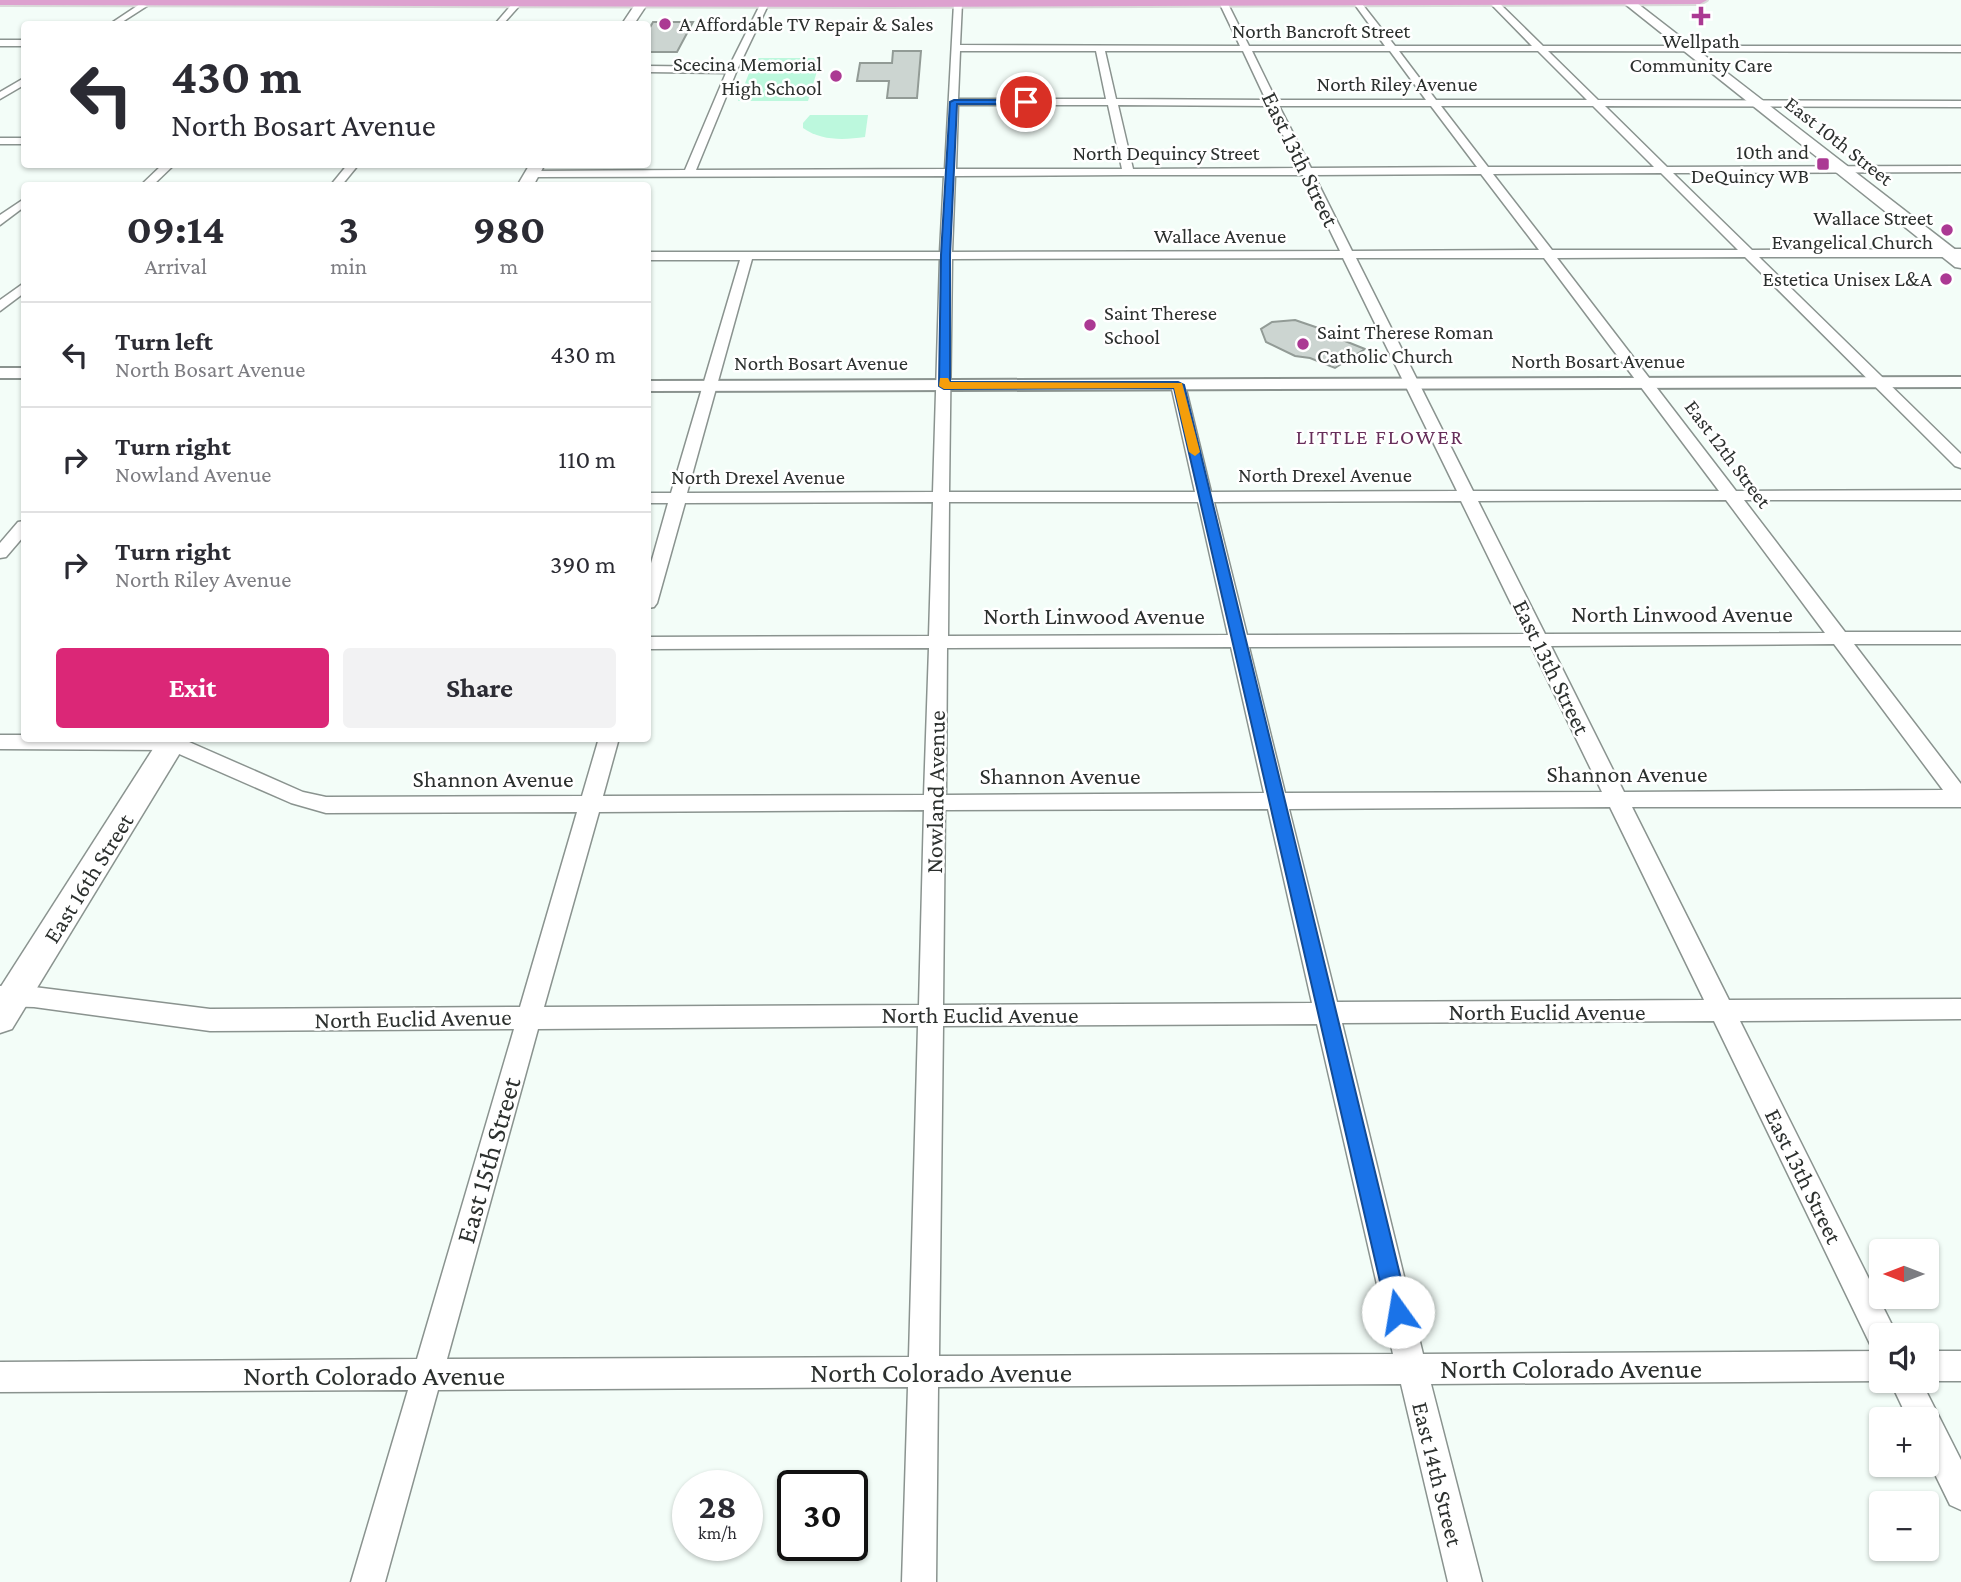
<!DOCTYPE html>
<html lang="en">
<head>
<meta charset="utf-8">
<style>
  :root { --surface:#fff; --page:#f2f2f3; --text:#2b2b33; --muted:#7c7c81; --line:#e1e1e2; --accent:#db2777 }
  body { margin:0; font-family:"Crimson Pro",serif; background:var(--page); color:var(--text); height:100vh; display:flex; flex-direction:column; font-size:26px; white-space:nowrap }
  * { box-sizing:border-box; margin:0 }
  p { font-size:23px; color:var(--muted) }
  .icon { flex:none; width:38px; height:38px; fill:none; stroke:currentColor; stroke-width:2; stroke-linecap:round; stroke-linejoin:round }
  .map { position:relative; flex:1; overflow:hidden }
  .side { position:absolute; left:21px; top:182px; width:630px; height:560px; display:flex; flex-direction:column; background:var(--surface); border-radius:7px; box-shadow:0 2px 5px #0004 }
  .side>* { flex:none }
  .banner { position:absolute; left:21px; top:21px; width:630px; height:147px; border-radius:7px; box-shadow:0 2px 5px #0004; background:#fff; color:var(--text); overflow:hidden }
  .needle { width:46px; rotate:270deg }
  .buttons { position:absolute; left:1869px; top:1239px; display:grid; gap:14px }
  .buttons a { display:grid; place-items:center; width:70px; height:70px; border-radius:7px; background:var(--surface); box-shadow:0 2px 5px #0004; font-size:35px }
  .speed { position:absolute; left:672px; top:1470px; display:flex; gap:14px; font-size:35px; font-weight:700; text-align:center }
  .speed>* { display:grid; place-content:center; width:91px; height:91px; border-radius:50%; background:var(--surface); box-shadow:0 2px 5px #0004; line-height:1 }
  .speed small { font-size:18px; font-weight:400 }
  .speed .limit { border:4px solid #111; border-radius:10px; background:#fff; color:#111 }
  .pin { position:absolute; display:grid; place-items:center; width:60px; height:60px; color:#fff; margin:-30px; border:4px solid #fff; border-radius:50%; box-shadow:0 2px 7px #0007 }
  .me { position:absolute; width:77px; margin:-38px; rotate:347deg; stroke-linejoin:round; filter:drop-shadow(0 0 5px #0008) }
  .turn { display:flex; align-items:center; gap:24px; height:147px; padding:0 35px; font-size:32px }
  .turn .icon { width:91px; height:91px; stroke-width:2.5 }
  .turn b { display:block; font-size:49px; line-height:60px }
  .eta { display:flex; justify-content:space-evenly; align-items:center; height:119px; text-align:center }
  .eta b { font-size:42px; font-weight:700; line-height:49px }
  .primary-button { display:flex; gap:14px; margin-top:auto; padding:14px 35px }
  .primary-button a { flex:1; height:80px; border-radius:7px; background:var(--accent); color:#fff; font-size:28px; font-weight:700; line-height:80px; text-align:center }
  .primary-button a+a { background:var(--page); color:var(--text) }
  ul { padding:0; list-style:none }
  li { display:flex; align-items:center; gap:21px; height:105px; padding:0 35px; border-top:2px solid var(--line) }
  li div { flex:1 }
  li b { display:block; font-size:26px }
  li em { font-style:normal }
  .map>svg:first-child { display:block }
  .green { fill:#bcf8dd }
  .building { fill:#ccd5d1; stroke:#929b96; stroke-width:2 }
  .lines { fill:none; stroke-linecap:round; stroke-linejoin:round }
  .minor-casing { stroke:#8a938f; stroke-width:3 }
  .tertiary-casing { stroke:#8a938f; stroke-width:4 }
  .secondary-casing { stroke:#8a938f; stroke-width:3 }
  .primary-casing { stroke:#d9dad9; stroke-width:4 }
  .minor { fill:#fff; fill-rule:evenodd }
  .tertiary { fill:#fff; fill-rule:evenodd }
  .secondary { fill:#fff; fill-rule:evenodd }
  .primary { fill:#dda1cf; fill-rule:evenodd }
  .route { fill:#1a73e8; stroke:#114b97; stroke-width:2 }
  .slow { fill:#f59e0b }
  .poi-dot { fill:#ab3993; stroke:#fff; stroke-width:2.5 }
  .labels { text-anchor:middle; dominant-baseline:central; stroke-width:5; stroke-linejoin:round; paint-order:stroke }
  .far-poi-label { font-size:21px; fill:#2c302e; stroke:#fff; text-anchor:end }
  .far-street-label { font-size:21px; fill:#2c302e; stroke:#fff }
  .far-neighbourhood-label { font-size:21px; letter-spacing:2px; fill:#672e5a; stroke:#fff }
  .street-label { font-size:24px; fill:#2c302e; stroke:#fff }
  .near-street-label { font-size:28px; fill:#2c302e; stroke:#fff }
</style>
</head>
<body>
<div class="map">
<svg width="1961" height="1582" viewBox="0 0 1961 1582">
  <rect width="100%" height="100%" fill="#f3fdf8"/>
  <g class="green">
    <path d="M755,58H821L808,101H738Z"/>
    <path d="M810,115H868L865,137C844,140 821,141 803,128V123Z"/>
  </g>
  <g class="building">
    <path d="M653,22H693L677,52H648V31Z"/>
    <path d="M893,51H921L917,98H887L889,81H857L860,63H892Z"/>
    <path d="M1295,320L1333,333L1343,338L1340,339L1365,349L1335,368L1310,358L1295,356L1266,342L1261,329L1272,322Z"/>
  </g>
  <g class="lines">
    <defs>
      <g id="minor">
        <path d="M765,0L769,3L737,70L696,170L945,169L954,3L958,0L962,3L960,45L1240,46L1218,0H1226L1249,46H1385L1353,2L1359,0L1395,46H1532L1487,0H1496L1543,46H1961V52L1548,51L1598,100L1961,101V107L1605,106L1667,167L1961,166V172L1673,173L1752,250L1961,249V257H1759L1961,454V468L1955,466L1745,257L1557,258L1736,491L1961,490V500H1744L1845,632H1961V644H1854L1961,784V807H1632L1729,1000L1961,999V1019L1740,1021L1897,1335H1881V1350L1871,1346L1714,1021L1342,1023L1423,1354L1881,1351L1882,1381L1431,1384L1482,1582H1448L1401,1384L938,1387L936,1582H902L908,1387L438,1390L385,1582H351L408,1390L0,1392V1362L417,1359L514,1029L210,1031L34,1007L0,1006V986L34,987L210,1009L520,1007L577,812L326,813L291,803L170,750L0,749V735H24V738H180L303,792L326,797L582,796L599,738H619L603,796L924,795L929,648L648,649V637L929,636L933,502L685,503L657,603L654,607L648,608V574L668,503H648V493H671L740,260H648V252H940L944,176L532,177L526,174L532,171L685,170L726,73L648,72V66L729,67L761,3ZM960,51H1096L1106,99H958ZM1105,51H1243L1266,100L1116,99ZM1252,51H1390L1426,100H1276ZM1399,51H1538L1587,100H1436ZM958,105H1108L1122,169H956ZM1118,105L1269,106L1299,168L1133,169ZM1279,106H1431L1477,167L1311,168ZM1441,106H1593L1654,167H1488ZM1661,173L1738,250H1552L1493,174ZM1481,174L1539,250L1352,251L1314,175ZM1124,175H1303L1340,251L952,252L955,176ZM1343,258L1457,491L1211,492L1185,385L1178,381L1171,385L1195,492H949L952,259ZM1356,258H1544L1719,491H1473ZM752,259H940L933,492L687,493ZM1726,500L1825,633L1545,634L1478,501ZM1461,501L1526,634L1247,635L1214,502ZM949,502H1198L1228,635L948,636ZM1834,644L1943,790L1624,792L1551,646ZM1531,646L1602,792L1285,793L1249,647ZM1231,647L1264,793L946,795L947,648ZM1610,807L1704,1000L1337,1002L1289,809ZM1268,809L1312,1003L943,1005L945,810ZM924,810L919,1005L544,1007L599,812ZM1317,1024L1393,1354L939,1356L943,1026ZM918,1026L909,1357L447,1359L538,1029Z"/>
        <path d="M513,3L520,5L503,24H495Z"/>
        <path d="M140,4L147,6L119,24H110Z"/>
        <rect x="0" y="40" width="24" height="6"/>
        <path d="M24,78V85L0,99V92Z"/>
        <rect x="0" y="138" width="24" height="6"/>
        <path d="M163,164H175L152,186H140Z"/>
        <path d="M348,164H359L341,186H330Z"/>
        <path d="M24,199V207L0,225V215Z"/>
        <path d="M24,283V293L0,311V300Z"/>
        <path d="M24,521V536L6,557L0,558V543L18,522Z"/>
        <path d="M1927,1351H1961V1381H1926Z"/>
        <path d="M1890,1381H1921L1961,1460V1510L1950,1505L1927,1458V1419H1908Z"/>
      </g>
      <g id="tertiary">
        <rect x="0" y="368" width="24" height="10"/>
        <path d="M1961,377V387L648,391V381Z"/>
      </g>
      <g id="secondary">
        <path d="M638,0H650L634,24H622Z"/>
        <path d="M1620,0H1633L1961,254V268L1955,267Z"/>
        <path d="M530,164H545L533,186H517Z"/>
        <path d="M160,738H189L12,1029L0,1033V988Z"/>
      </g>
      <path id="primary" d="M0,0H1707L1700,4L887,7L0,5Z"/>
    </defs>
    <use href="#minor" class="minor-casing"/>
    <use href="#tertiary" class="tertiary-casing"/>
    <use href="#secondary" class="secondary-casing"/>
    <use href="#primary" class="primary-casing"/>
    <use href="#minor" class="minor"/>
    <use href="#tertiary" class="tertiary"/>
    <use href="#secondary" class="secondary"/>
    <use href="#primary" class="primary"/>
  </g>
  <path class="route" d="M954,100H1026L1029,102L1026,104H957L950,255V382H1178L1184,385L1409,1312L1406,1320L1398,1324L1390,1320L1387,1312L1174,388L944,389L939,386L941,255L950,102Z"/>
  <path class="slow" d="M940,378H948L950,382L1182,383L1200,452L1195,456L1189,452L1174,388L944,389L939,386Z"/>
  <g class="poi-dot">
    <path d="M1697.5 5.5h7v7h7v7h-7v7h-7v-7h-7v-7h7z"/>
    <circle cx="665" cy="24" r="7"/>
    <circle cx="836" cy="76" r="7"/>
    <rect x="1816" y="157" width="14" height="14" rx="3.5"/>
    <circle cx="1947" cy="230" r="7"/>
    <circle cx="1946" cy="279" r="7"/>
    <circle cx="1090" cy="325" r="7"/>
    <circle cx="1303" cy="344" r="7"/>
  </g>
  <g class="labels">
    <g class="far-poi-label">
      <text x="679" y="24" text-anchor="start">A Affordable TV Repair &amp; Sales</text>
      <text x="1701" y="41" text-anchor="middle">Wellpath<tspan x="1701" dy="24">Community Care</tspan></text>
      <text x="822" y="64">Scecina Memorial<tspan x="822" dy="24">High School</tspan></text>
      <text x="1809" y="152">10th and<tspan x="1809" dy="24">DeQuincy WB</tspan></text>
      <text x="1933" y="218">Wallace Street<tspan x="1933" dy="24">Evangelical Church</tspan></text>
      <text x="1932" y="279">Estetica Unisex L&amp;A</text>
      <text x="1104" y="313" text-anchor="start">Saint Therese<tspan x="1104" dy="24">School</tspan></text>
      <text x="1317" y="332" text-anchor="start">Saint Therese Roman<tspan x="1317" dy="24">Catholic Church</tspan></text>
    </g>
    <g class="far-street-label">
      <text x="1321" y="31">North Bancroft Street</text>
      <text x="1397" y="84">North Riley Avenue</text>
      <text transform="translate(1839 141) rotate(38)">East 10th Street</text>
      <text x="1166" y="153">North Dequincy Street</text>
      <text x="1220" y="236">Wallace Avenue</text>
      <text x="1598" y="361">North Bosart Avenue</text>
      <text x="821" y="363">North Bosart Avenue</text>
      <text transform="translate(1728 454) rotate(53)">East 12th Street</text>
      <text x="1325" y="475">North Drexel Avenue</text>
      <text x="758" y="477">North Drexel Avenue</text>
    </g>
    <g class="far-neighbourhood-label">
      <text x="1380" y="437">LITTLE FLOWER</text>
    </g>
    <g class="street-label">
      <text transform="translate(1301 159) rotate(64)">East 13th Street</text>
      <text x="1682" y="613">North Linwood Avenue</text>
      <text x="1094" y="615">North Linwood Avenue</text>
      <text transform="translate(1552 667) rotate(64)">East 13th Street</text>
      <text x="1627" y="773">Shannon Avenue</text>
      <text x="1060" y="775">Shannon Avenue</text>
      <text x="493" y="778">Shannon Avenue</text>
      <text transform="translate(935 792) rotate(-89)">Nowland Avenue</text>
      <text transform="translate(88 878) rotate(-58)">East 16th Street</text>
      <text x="1547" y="1011">North Euclid Avenue</text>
      <text x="980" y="1014">North Euclid Avenue</text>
      <text transform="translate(413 1018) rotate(-1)">North Euclid Avenue</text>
      <text transform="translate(1804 1176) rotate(64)">East 13th Street</text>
      <text transform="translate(1438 1474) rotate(76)">East 14th Street</text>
    </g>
    <g class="near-street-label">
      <text transform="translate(488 1160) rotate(-74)">East 15th Street</text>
      <text x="1571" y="1368">North Colorado Avenue</text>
      <text x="941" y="1372">North Colorado Avenue</text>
      <text x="374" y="1375">North Colorado Avenue</text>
    </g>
  </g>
</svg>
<div class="buttons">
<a><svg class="needle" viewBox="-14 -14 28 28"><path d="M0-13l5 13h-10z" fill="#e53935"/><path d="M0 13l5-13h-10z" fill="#7c7c81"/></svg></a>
<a><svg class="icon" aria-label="sound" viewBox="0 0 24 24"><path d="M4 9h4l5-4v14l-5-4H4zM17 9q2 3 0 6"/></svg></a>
<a>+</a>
<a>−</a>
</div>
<div class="speed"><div>28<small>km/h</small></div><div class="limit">30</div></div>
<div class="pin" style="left:1026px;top:102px;background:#d93025"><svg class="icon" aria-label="arrive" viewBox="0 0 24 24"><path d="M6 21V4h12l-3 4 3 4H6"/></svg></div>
<svg class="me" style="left:1398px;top:1312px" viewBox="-20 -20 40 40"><circle r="19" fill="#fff"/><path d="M0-13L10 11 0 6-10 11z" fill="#1a73e8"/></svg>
<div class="banner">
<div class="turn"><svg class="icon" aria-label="left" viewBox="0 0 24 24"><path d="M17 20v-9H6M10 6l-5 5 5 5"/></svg><div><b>430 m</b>North Bosart Avenue</div></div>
</div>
<section class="side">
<div class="eta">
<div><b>09:14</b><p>Arrival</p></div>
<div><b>3</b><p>min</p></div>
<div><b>980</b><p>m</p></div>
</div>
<ul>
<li><svg class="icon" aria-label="left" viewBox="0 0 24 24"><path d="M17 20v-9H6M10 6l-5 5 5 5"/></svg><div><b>Turn left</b><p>North Bosart Avenue</p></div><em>430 m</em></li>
<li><svg class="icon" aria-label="right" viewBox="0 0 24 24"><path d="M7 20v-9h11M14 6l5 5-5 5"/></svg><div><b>Turn right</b><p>Nowland Avenue</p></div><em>110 m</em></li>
<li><svg class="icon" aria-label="right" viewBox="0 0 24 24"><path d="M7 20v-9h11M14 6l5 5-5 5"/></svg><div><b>Turn right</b><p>North Riley Avenue</p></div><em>390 m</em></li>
</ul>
<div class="primary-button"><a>Exit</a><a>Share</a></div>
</section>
</div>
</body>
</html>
